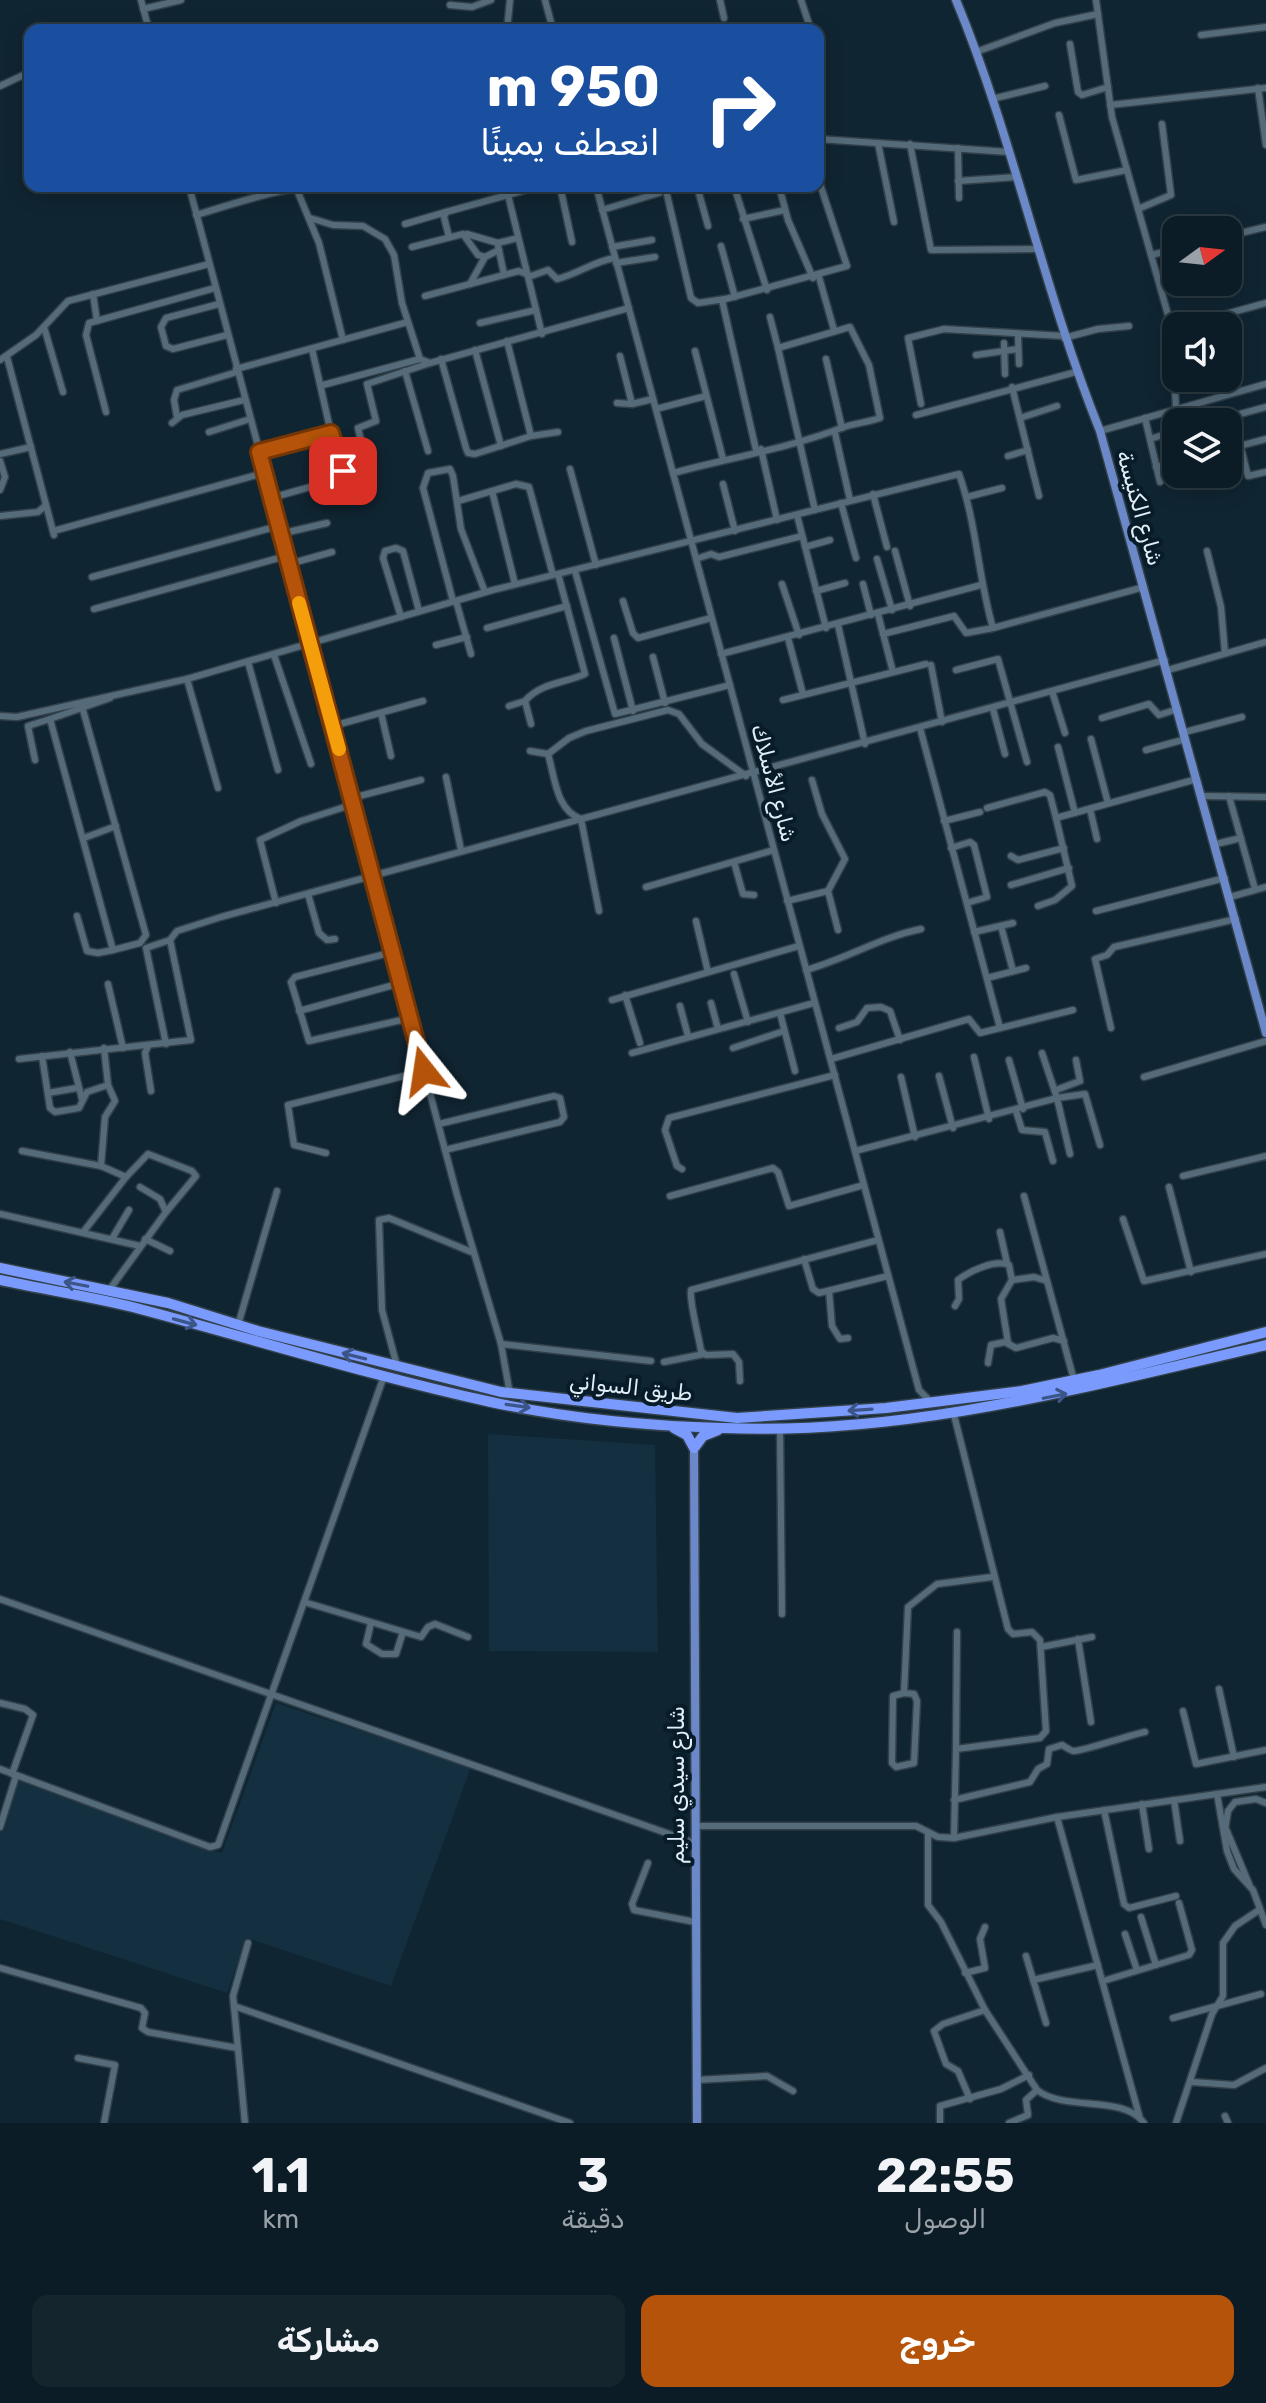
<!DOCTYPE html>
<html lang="ar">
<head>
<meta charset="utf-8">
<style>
  :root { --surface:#0c1c26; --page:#15252e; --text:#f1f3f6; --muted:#9aa1a7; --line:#2c3a43; --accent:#b45309 }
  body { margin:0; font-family:Rubik,Cairo,sans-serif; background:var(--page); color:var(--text); direction:rtl; height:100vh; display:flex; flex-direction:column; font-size:30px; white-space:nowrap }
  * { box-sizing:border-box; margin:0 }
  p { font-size:26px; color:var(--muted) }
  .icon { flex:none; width:44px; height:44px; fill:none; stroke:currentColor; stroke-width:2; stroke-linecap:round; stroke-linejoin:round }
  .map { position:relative; height:2123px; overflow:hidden; direction:ltr }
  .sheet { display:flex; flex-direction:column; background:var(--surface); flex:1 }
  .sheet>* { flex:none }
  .hud { position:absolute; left:24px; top:24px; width:800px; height:168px; border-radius:16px; box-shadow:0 4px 20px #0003,0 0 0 2px var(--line); direction:rtl; background:#1a4fa0; color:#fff; overflow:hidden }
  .needle { width:52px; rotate:75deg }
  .fabs { position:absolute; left:1162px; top:216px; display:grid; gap:16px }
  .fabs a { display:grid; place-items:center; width:80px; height:80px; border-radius:16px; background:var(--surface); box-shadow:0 4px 20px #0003,0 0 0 2px var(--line); font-size:40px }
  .pin { position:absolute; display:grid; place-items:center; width:68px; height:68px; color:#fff; margin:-34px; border-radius:16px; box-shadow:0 4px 12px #0006 }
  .me { position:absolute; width:88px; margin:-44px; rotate:345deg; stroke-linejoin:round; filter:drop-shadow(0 0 6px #0008) }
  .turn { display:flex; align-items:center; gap:28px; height:168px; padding:0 32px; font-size:36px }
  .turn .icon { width:104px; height:104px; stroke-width:2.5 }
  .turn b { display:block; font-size:56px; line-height:68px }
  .eta { display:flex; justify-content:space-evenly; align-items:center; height:136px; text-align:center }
  .eta b { font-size:48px; font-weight:700; line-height:56px }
  .action { display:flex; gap:16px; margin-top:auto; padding:16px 32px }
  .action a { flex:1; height:92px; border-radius:16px; background:var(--accent); color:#fff; font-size:32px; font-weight:700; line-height:92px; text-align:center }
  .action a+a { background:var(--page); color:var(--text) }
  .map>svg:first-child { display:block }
  .built { fill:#132f40 }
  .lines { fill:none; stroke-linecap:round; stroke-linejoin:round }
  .minor-casing { stroke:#32404a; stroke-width:9 }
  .major-casing { stroke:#32404a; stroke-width:11 }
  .highway-casing { stroke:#32404a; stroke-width:13 }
  .minor { stroke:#556b7a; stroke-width:6 }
  .major { stroke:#6b88c9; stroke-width:8 }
  .highway { stroke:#7a9bfd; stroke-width:10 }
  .oneway { stroke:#3b5588 }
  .route-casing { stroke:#753606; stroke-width:20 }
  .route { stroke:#b45309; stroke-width:14 }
  .slow { stroke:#f59e0b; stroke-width:14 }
  .labels { text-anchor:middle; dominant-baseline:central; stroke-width:8; stroke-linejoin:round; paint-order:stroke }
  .street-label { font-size:22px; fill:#e2eff8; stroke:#071b28 }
</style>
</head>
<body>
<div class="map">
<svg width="1266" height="2123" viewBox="0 0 1266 2123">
  <rect width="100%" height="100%" fill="#102532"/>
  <g class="built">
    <path d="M488,1434L655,1445L658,1652L489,1651Z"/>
    <path d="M276,1703L471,1767L391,1986L247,1938L227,1993L0,1919V1818L14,1777L222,1853Z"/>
  </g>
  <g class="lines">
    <defs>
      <g id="minor">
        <path d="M141,0L149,30"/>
        <path d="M545,0L553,30"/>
        <path d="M720,0L724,18"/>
        <path d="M801,0L811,30"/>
        <path d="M1096,0L1112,117L1172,329L1176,409"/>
        <path d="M450,5L472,7L491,0"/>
        <path d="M143,9L181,0"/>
        <path d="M507,30L510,0"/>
        <path d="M1201,35L1266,27"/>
        <path d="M1070,44L1078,92L1082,95L1108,87"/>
        <path d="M976,52L1055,23L1098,14"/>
        <path d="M818,53L821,63"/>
        <path d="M818,78L822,139"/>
        <path d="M0,86L30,72"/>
        <path d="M1258,88L1266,145"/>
        <path d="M992,99L1045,86"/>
        <path d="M1110,105L1266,88"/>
        <path d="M1059,115L1076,180L1127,170"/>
        <path d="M818,139L1009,152"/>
        <path d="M878,143L894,222"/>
        <path d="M910,144L931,250L1038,249"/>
        <path d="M958,148L959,198"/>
        <path d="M958,181L1017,177"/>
        <path d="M189,186L457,1195L501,1344L510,1394"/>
        <path d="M560,186L572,242"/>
        <path d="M596,186L919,1390L931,1402"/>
        <path d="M665,186L691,298L698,303L725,299"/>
        <path d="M697,186L708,226"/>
        <path d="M734,186L767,290"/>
        <path d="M779,186L788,220L813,278"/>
        <path d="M508,195L542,334"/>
        <path d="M1138,209L1171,195L1162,124"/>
        <path d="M602,210L659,193"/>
        <path d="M196,215C213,210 287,186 297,190L319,243L343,340"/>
        <path d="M310,218L333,225L363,226L385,239L394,255L402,303L420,359L430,363L629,308"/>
        <path d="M743,219L785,210"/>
        <path d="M405,224L446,212"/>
        <path d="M467,234L498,243L518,238"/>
        <path d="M1228,236L1266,227"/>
        <path d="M449,237L444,217L446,212L540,186"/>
        <path d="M498,246L504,274"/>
        <path d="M721,246L735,297"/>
        <path d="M412,247L463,234L478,255L485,257"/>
        <path d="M612,247L652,240"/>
        <path d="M1151,255L1176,249"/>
        <path d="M1228,261L1233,280"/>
        <path d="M616,263L655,257"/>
        <path d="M819,277L834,330"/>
        <path d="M470,284L485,257L499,250"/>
        <path d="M93,294L97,321"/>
        <path d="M425,296L519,271L531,276L548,270L557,279C578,274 594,261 615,258"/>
        <path d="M219,304L166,318L161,327L166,346L173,349L227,335"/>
        <path d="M770,317L778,348"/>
        <path d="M480,323L536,310"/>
        <path d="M1182,326L1266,303"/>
        <path d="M44,327L63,392"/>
        <path d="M1018,335L1019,364"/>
        <path d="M1064,338L1098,329L1129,326"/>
        <path d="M1004,343L1005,374"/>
        <path d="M475,350L501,446"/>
        <path d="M695,351L723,459"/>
        <path d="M976,355L1018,349"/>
        <path d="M620,356L632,404"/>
        <path d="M7,357L54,535"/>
        <path d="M441,359L466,448L468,453L475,454L531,436L507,341"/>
        <path d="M826,359L842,428"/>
        <path d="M0,360L36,335L68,301L209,264"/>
        <path d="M236,369L408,322"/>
        <path d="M405,371L428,451"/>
        <path d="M323,385L420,359"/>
        <path d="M1012,387L1039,496"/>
        <path d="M617,403L632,404L653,399"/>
        <path d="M921,404L908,338L944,329L1064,336"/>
        <path d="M656,409L706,396"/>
        <path d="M106,412L86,335L89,323L215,288"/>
        <path d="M916,415L1076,372"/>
        <path d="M1233,416L1248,476L1266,472"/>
        <path d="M177,417L174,400L177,390L237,372"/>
        <path d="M1020,418L1057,406"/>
        <path d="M1145,418L1160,482"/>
        <path d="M1211,422L1266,407"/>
        <path d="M172,423L182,415L244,400"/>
        <path d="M1100,431L1266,384"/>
        <path d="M209,432L250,419"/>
        <path d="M331,433L343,471"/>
        <path d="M835,433L850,500"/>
        <path d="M531,436L558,432"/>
        <path d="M1150,439L1176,431"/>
        <path d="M361,441L358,428L376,421L367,384L430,363"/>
        <path d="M761,449L777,520"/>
        <path d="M1228,449L1266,439"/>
        <path d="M756,450L722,300L847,266L818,178"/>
        <path d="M259,452L331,433L312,349"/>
        <path d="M0,454L31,447"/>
        <path d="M1008,456L1028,450"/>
        <path d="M0,461L5,477L0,490"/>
        <path d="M1156,467L1176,462"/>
        <path d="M570,469L596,565"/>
        <path d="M673,473C729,458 790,448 844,427C856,423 869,422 880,418L869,365L850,327L778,348C790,402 803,456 815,510"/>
        <path d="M723,484L735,531"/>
        <path d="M873,494L887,547"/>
        <path d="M967,497L1002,488"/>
        <path d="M271,498L310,487"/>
        <path d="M458,501L492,491"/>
        <path d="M841,503L856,558"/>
        <path d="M797,515L826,628"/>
        <path d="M0,516L38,512L45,506"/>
        <path d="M57,530L264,473"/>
        <path d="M280,534L327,523"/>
        <path d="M805,547L830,540"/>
        <path d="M895,551L910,606"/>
        <path d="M1207,551L1221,607L1225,653"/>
        <path d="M696,559L711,554L719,557L802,536"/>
        <path d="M877,559L892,610"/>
        <path d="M289,564L332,552"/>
        <path d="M575,571L615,714L730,685"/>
        <path d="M92,577L278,526"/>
        <path d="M515,584L492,491L516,484L529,487L553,575"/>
        <path d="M782,584L799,635"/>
        <path d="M863,584L871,615"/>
        <path d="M816,591L845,583"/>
        <path d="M453,601L423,488L428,473L450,469L453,476L461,529L485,592"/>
        <path d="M456,601L471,654"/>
        <path d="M623,601L633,633L638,638L711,618"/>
        <path d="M94,609L286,556"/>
        <path d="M878,614L893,672"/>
        <path d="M401,617L383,558L385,551L396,548L403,551L419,611"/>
        <path d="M838,625L865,744"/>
        <path d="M487,628L567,606"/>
        <path d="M993,628L1144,587"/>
        <path d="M614,638L633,711"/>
        <path d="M788,638L803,694"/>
        <path d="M436,645L467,637"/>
        <path d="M721,654L981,585"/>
        <path d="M274,655L311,764"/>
        <path d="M653,657L665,703"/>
        <path d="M248,662L278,770"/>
        <path d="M931,665L942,722"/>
        <path d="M956,670L998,659L1027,762"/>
        <path d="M1168,670L1266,642"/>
        <path d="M187,679L218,788"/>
        <path d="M1052,691L1065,733"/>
        <path d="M783,700L926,664"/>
        <path d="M509,706L525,701"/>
        <path d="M993,709L1005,754"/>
        <path d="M83,710L146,935L140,943L113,950L50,719L110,698"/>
        <path d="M381,713L391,756"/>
        <path d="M0,716L17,717L187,679L493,590L959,474C977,525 978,577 993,628L966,633L954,616L883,634"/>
        <path d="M1102,718L1149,704L1159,715L1178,709"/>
        <path d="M531,724L525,701C540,683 565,683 585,674L558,574"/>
        <path d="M333,726L423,701"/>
        <path d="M920,728L1000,1028"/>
        <path d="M1185,732L1242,717"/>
        <path d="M1091,739L1108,803"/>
        <path d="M1058,747L1075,813"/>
        <path d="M1146,750L1186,739"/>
        <path d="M530,751L548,754L569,738L586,731L668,710L679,714L702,744L746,776"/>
        <path d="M548,754C555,778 556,810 581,819L1165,660"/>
        <path d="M35,760L28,726L50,719"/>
        <path d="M446,777L461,850"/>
        <path d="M812,780L822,814L845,859L828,891L838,930"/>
        <path d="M1201,796L1266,797"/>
        <path d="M1229,796L1255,889"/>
        <path d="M352,798L421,780"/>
        <path d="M987,808L1045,792L1050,795L1056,818L1197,779"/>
        <path d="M1090,809L1097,839"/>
        <path d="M944,821L980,812"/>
        <path d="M84,838L116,826"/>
        <path d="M1216,844L1241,838"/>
        <path d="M951,848L970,842L974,845L987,897L967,903"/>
        <path d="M1011,856L1018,860L1064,848"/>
        <path d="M734,862L743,894L754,895"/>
        <path d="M1011,885L1069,868"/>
        <path d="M646,887L774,850"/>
        <path d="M308,894L319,933L327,940L335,939"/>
        <path d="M1230,897L1266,887"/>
        <path d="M787,901L828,891"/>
        <path d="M276,903L260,840L301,821L354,804"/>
        <path d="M1038,906L1055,900L1072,886L1056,818"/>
        <path d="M1096,911L1225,878"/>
        <path d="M77,916L87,951L98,953L113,950"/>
        <path d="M696,921L708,972"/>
        <path d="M1001,926L1013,971"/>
        <path d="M974,932L1013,923"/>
        <path d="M393,952L295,977L291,982L309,1041L410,1018"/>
        <path d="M806,970C846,959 881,937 921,929"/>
        <path d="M734,974L748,1022"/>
        <path d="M987,978L1026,968"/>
        <path d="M108,984L123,1048"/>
        <path d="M625,995L640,1043"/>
        <path d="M612,1000L799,946"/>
        <path d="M711,1003L718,1029"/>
        <path d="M680,1006L688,1036"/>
        <path d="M299,1011L401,983"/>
        <path d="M780,1013L795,1071"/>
        <path d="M839,1028L857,1022L867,1008L881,1007L890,1011L900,1040"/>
        <path d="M1111,1028L1095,959L1107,955L1114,947L1236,919"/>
        <path d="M166,1044L146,948L170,940L177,931L221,917L581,819L599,911"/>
        <path d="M148,1046L145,1053L151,1091"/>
        <path d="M733,1048L784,1031"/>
        <path d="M70,1052L82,1099"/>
        <path d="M632,1053L814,1003"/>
        <path d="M42,1056L50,1108L55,1112L79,1108L87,1092L108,1085L104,1048"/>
        <path d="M974,1057L989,1119"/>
        <path d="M19,1059L191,1040L170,940"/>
        <path d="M831,1059L969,1019L980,1033L1073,1010"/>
        <path d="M1009,1060L1023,1109"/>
        <path d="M939,1076L953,1128"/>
        <path d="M901,1077L915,1137"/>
        <path d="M1144,1077L1266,1041"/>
        <path d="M1056,1090L1080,1081L1076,1060"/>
        <path d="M48,1093L77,1088"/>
        <path d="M1016,1111L1022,1130L1045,1132L1053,1161"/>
        <path d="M439,1124L554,1096L560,1098L564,1117L560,1122L445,1150"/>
        <path d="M22,1151L101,1166L126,1177L84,1231"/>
        <path d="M855,1151L1057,1098L1042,1053"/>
        <path d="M326,1153L294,1145L288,1105L424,1071"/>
        <path d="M1070,1154L1057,1098L1085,1094L1100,1145"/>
        <path d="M101,1166L105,1117L115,1101L108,1085"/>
        <path d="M682,1169L677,1166L665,1130L669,1118L835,1075"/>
        <path d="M1183,1176L1266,1156"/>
        <path d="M126,1177L148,1154L192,1171L196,1176L166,1212"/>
        <path d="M1169,1187L1191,1272"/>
        <path d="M670,1196L773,1168L778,1172L789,1206L864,1185"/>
        <path d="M1024,1196L1074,1380"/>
        <path d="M0,1214L140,1246"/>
        <path d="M1123,1219L1144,1281L1266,1254"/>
        <path d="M1000,1232L1007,1263"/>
        <path d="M113,1237L129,1210"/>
        <path d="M145,1239L170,1251"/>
        <path d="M804,1259L813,1289L819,1293L888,1276"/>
        <path d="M110,1289L166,1212L160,1199L140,1187"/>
        <path d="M829,1291L832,1326L840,1339L848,1338"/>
        <path d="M955,1306L959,1299L958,1280C970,1271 995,1259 1009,1265L1012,1280L1034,1277L1047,1281"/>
        <path d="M238,1325L277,1191"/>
        <path d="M1008,1343L1001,1299L1012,1280"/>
        <path d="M501,1344L651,1361"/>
        <path d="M664,1362L704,1354"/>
        <path d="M988,1363L991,1345L1005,1342L1016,1348L1053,1338L1064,1341"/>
        <path d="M397,1366L382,1310L379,1220L389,1218L474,1253"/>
        <path d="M740,1381L739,1362L733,1354L706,1355L701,1351C699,1337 689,1301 691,1290L878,1240"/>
        <path d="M953,1411L1008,1629L1013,1634L1032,1632L1040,1640L1046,1731L1040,1738L956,1749L954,1838"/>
        <path d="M780,1428L782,1614"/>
        <path d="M0,1599L695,1843"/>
        <path d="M304,1602L421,1637L428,1627L435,1624L468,1637"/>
        <path d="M371,1623L366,1644L382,1654H396L403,1632"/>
        <path d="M1078,1639L1091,1722"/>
        <path d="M1041,1647L1092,1637"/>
        <path d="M1219,1689L1234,1757"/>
        <path d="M904,1693L893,1696L892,1763L896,1767L914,1763L917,1701L914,1694L904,1693L908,1607L937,1584L992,1577"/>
        <path d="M0,1703L25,1709L33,1715L12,1774"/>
        <path d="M1183,1711L1196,1764L1266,1750"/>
        <path d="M956,1749L957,1632"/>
        <path d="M0,1769L210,1847L218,1845L384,1376"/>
        <path d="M1217,1794L1227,1851L1234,1869L1253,1890L1266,1925"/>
        <path d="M954,1800L1030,1782L1038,1769L1047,1764L1049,1749L1062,1745C1064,1746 1071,1751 1074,1751C1080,1752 1133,1734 1145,1732"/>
        <path d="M1174,1800L1180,1841"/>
        <path d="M1142,1804L1149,1849"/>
        <path d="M1104,1810L1124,1904L1129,1908L1176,1896"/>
        <path d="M1057,1817L1139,2115"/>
        <path d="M695,1826H916L938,1837L954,1838L1057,1817L1266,1787"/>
        <path d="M0,1827L16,1776"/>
        <path d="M1226,1829L1249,1884"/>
        <path d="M1225,1830L1228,1811L1235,1802L1256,1799L1266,1803"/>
        <path d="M928,1832V1905L941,1922L985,2010L1037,2090C1065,2112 1124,2094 1144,2123"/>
        <path d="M648,1863L632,1904L634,1910L695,1922"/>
        <path d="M1141,1917L1156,1965"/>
        <path d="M1125,1934L1137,1970"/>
        <path d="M1026,1956L1046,2023"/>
        <path d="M0,1968L141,2008L145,2013L142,2028L148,2032L237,2048"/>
        <path d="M965,1973L985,1968L980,1939L985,1927"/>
        <path d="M1033,1980L1098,1965"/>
        <path d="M1103,1981L1189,1955L1192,1950L1179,1903"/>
        <path d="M234,2006L570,2123"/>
        <path d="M1173,2018L1261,1994"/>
        <path d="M78,2058L115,2065L104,2123"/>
        <path d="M696,2080L767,2076L793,2091"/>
        <path d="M1192,2082L1234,2085L1266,2068"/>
        <path d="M970,2099L958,2071L946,2064L934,2031L943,2024L985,2010"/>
        <path d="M1225,2116L1228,2123"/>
        <path d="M245,2123L233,1996L248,1943"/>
        <path d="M940,2123V2106L1001,2089L1029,2075"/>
        <path d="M1009,2123L1028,2115L1026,2100L1037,2090"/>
        <path d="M1176,2123L1212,2014L1223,1996V1943L1235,1926L1259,1910"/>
      </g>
      <g id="major">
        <path d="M956,0C1014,140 1043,290 1100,431L1266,1033"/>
        <path d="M694,1448L697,2123"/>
      </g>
      <g id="highway">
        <path d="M0,1268L168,1303L258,1331L501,1392L737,1418L886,1408L1022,1391L1099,1375L1266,1332"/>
        <path d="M0,1280C46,1290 94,1297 140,1309C257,1340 372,1376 491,1402C565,1418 647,1426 723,1428C908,1436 1088,1386 1266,1345"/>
        <path d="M674,1428L687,1435L694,1448L703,1436L718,1430"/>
      </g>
    </defs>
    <use href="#minor" class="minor-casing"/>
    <use href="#major" class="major-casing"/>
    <use href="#highway" class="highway-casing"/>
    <use href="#minor" class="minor"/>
    <use href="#major" class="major"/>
    <use href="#highway" class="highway"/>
  </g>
  <defs><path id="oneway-shaft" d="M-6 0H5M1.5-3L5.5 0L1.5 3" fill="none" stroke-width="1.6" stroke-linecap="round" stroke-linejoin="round" transform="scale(2)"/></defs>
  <g class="oneway">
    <use href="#oneway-shaft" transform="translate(76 1284) rotate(-169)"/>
    <use href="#oneway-shaft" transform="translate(185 1322) rotate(15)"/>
    <use href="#oneway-shaft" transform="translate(354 1356) rotate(-166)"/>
    <use href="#oneway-shaft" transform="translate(1055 1396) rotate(-11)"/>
    <use href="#oneway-shaft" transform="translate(518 1406) rotate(8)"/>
    <use href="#oneway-shaft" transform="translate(860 1410) rotate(176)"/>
  </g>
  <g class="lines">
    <defs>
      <path id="route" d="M343,471L331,433L259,452L424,1071"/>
    </defs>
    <use href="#route" class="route-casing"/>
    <use href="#route" class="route"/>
    <path class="slow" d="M299,603L339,749"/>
  </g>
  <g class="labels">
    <g class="street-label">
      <text transform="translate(1140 508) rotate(74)">شارع الكنيسة</text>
      <text transform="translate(774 783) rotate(75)">شارع الأسلاك</text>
      <text transform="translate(631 1387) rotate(6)">طريق السواني</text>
      <text transform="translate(676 1785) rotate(-90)">شارع سيدي سليم</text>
    </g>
  </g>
</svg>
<div class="fabs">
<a><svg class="needle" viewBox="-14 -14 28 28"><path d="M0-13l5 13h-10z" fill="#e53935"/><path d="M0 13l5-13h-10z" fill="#9aa1a7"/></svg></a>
<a><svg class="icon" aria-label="sound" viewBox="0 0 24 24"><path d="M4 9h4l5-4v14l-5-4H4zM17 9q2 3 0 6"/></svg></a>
<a><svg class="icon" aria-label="layers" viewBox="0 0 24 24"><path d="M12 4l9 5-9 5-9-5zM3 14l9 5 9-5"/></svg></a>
</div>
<div class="pin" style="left:343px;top:471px;background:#d93025"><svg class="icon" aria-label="arrive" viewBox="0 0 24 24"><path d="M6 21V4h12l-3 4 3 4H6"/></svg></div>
<svg class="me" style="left:424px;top:1071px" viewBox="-20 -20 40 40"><path d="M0-17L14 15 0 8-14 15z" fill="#b45309" stroke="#fff" stroke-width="4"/></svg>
<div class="hud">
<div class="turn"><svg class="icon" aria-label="right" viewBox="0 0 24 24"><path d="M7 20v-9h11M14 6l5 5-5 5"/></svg><div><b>950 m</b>انعطف يمينًا</div></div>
</div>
</div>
<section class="sheet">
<div class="eta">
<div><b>22:55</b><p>الوصول</p></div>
<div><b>3</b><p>دقيقة</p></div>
<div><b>1.1</b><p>km</p></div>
</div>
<div class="action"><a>خروج</a><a>مشاركة</a></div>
</section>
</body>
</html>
